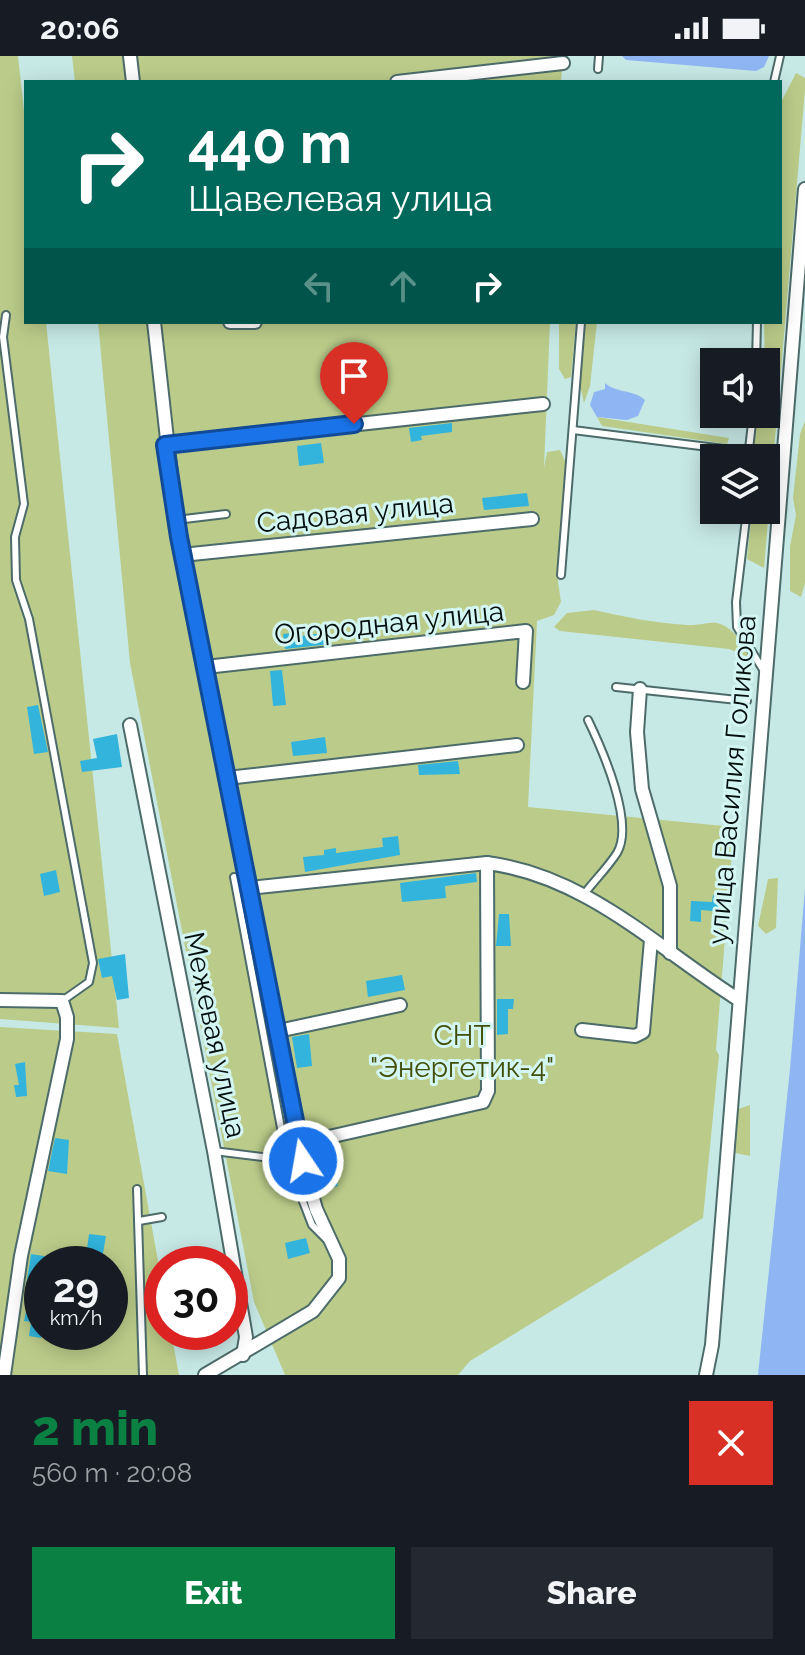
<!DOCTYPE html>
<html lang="en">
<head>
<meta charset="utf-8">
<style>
  :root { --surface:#171b24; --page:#242831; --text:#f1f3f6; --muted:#9ea1a6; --accent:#0b8043 }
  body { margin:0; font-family:Raleway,sans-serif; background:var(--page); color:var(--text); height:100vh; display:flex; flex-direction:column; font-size:30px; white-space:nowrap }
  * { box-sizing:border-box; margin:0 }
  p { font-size:26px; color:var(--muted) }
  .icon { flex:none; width:44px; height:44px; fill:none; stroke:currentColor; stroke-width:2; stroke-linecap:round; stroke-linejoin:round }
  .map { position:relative; height:1319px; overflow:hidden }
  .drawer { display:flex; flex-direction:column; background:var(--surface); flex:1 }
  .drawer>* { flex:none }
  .hud { position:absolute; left:24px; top:24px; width:758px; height:244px; border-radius:0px; box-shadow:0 4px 20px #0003; background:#00695c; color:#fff; overflow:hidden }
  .tools { position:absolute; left:700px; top:292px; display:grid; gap:16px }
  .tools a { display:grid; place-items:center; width:80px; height:80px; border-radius:0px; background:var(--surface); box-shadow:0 4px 20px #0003; font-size:40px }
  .speed { position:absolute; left:24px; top:1190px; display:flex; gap:16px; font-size:40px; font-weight:700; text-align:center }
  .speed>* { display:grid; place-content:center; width:104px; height:104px; border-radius:50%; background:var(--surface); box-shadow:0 4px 20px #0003; line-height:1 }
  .speed small { font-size:20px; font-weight:400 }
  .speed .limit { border:12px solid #d22; background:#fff; color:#111 }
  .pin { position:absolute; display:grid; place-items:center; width:68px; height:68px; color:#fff; margin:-82px -34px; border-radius:50% 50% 50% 0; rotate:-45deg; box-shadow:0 0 8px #0007 }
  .pin .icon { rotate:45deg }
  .me { position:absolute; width:88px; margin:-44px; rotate:348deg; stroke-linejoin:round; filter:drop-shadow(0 0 6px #0008) }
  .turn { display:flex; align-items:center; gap:28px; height:168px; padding:0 32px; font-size:36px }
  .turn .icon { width:104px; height:104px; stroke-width:2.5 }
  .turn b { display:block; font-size:56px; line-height:68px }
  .lanes { display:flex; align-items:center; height:76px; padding:0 32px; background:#0003; justify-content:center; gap:40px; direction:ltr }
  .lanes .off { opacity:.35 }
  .round { display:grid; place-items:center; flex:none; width:84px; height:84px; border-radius:0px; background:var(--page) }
  .summary { display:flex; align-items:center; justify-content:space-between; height:136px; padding:0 32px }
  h1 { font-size:48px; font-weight:800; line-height:60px; color:var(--accent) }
  .cta { display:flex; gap:16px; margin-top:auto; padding:16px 32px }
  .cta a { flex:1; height:92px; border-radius:0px; background:var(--accent); color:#fff; font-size:32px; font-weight:800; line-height:92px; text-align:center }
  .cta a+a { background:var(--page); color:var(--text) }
  .status { display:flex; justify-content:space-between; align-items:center; height:56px; padding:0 40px; background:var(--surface); direction:ltr }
  .status svg { height:22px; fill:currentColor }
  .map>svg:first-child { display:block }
  .green { fill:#bbcc8a; fill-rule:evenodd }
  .water { fill:#8fb6f3 }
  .building { fill:#32b4dd }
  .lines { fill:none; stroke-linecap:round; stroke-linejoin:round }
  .service-casing { stroke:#4c6b69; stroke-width:10 }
  .minor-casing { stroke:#4c6b69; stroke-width:16 }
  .service { stroke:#fff; stroke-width:6 }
  .minor { stroke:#fff; stroke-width:12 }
  .route-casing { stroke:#114b97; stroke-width:20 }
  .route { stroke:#1a73e8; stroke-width:14 }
  .labels { text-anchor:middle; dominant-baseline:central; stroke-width:6; stroke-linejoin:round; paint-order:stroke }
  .street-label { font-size:28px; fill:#030e0d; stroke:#d4f6f3 }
  .park-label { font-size:28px; fill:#424f08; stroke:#d4f6f3 }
</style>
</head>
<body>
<div class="status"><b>20:06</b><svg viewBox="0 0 49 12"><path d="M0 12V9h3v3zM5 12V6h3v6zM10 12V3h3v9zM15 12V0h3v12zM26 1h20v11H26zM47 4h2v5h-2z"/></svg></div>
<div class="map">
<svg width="805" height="1319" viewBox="0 0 805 1319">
  <rect width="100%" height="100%" fill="#c7e9e6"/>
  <g class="green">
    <path d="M0,0H18L26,74V266H46L119,972L0,963Z"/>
    <path d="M72,0H563L561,26H75Z"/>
    <path d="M796,17L805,22V34L764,512L747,503L752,454H766V402H753L752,396L758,358H766L764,266H780V48Z"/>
    <path d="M98,266H550L544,412L547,396L560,394L566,407L558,526L561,546L554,559L537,565L528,751L734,771L716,994L719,999L703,1162L470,1305L458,1319H285L254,1246L130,607Z"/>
    <path d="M559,266H576L571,321L565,323L559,313Z"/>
    <path d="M585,266H597L590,330L584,347L580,329Z"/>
    <path d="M597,361L729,382L727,388L602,370Z"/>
    <path d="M805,365V527L801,541L790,535V490L796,459L793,442L800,378Z"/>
    <path d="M594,554C625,561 655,567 687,569C696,570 709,566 717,567C739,572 753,602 752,621L744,620L741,598L729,593L560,575L554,571L567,557Z"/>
    <path d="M778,822L776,872L766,878L758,870L768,823Z"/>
    <path d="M0,971L117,978L162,1227V1276H171L179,1319H0ZM42,1208H110V1276H42Z"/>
    <path d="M750,1049V1100L735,1097L738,1053Z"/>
  </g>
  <g class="water">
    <path d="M622,0H769L764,11L756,15L626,4Z"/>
    <path d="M605,327C618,338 633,333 645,344L638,360L627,364L597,361L590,349L594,336L605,333Z"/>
    <path d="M805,832V1319H758L790,1013Z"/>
  </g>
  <g class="building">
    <path d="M452,367V376L421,380L422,384L411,386L409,372Z"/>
    <path d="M321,387L324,407L299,410L297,390Z"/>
    <path d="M527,437L529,450L484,454L482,442Z"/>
    <path d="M301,576V580L330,576L331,588L285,593L283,578Z"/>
    <path d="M282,614L286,649L273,650L270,615Z"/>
    <path d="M38,649L48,696L34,698L27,651Z"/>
    <path d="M117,678L122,711L82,716L80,705L97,702L93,683Z"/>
    <path d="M325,681L327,697L293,700L291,686Z"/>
    <path d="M458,705L460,718L419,719L418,709Z"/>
    <path d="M398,780L400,799L305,816L303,801L324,799V794L336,792V797L383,791L382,782Z"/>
    <path d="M56,814L60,836L44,840L40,818Z"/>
    <path d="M476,817L477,826L445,830L446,842L402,846L400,827Z"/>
    <path d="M713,839H726L725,856L701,854V866L690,865L691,845L712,846Z"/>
    <path d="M499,858H509L511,890H496Z"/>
    <path d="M125,898L129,942L117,944L112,920L102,922L98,903Z"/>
    <path d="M402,919L405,934L368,941L366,925Z"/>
    <path d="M497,943H514L513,953H508V978L497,979Z"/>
    <path d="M309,978L312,1010L297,1012L292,981Z"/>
    <path d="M25,1006L27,1040L16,1041L14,1029H19L15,1008Z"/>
    <path d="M55,1082L69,1084L67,1118L48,1115Z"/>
    <path d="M326,1095L331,1121L336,1120L338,1130L323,1133L318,1107H313L312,1098Z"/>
    <path d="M89,1178L106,1180L102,1203L86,1200Z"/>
    <path d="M306,1182L310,1197L288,1203L285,1187Z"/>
    <path d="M31,1198L62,1203V1208H42L41,1282L29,1280L31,1266L24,1265L31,1231L26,1230Z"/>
  </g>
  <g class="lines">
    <defs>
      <g id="service">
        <path d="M598,13L599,0"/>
        <path d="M774,26L780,0"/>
        <path d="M6,259L3,281L24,448L15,481L16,524L29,563L93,907L89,926L62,945"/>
        <path d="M756,306L757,266"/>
        <path d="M573,374L748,396"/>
        <path d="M748,402L753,358"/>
        <path d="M747,454L736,546L737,571L765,617"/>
        <path d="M176,464L226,458"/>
        <path d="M561,519L581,266"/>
        <path d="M616,631L747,645"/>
        <path d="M234,821L287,1104"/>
        <path d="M585,837C595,824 608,811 617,797C635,767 602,693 588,664"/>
        <path d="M214,1095L287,1104L312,1169L326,1183"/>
        <path d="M137,1133L143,1319"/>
        <path d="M139,1165L162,1161"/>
      </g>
      <g id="minor">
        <path d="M130,0L133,26"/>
        <path d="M397,26L563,7"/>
        <path d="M154,266L176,464L298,1088L316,1153L339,1203V1222L313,1255L205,1319"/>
        <path d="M230,266H255"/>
        <path d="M165,389L543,348"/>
        <path d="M182,499L532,463"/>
        <path d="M206,611L526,575L523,626"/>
        <path d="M640,633L637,676L642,733L670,830V897"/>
        <path d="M130,669L214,1095L246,1281L243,1299"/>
        <path d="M227,722L517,689"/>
        <path d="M250,832L487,807C586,820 655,890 736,942"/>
        <path d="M0,944L62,945L67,961V983L21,1200L4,1319"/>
        <path d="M582,974L635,980L643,976L651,884"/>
        <path d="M278,975L400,949"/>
        <path d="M298,1088L483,1046L488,1035L487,807"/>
        <path d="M706,1319L712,1289C740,904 775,519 805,133"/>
      </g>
    </defs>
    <use href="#service" class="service-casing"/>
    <use href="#minor" class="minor-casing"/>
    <use href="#service" class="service"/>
    <use href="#minor" class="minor"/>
  </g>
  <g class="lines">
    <defs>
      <path id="route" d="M303,1105L179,481L165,389L354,368"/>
    </defs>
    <use href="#route" class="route-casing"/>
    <use href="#route" class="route"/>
  </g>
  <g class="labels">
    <g class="street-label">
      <text transform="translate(355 457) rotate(-6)">Садовая улица</text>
      <text transform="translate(389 567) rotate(-6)">Огородная улица</text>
      <text transform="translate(732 724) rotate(-85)">улица Василия Голикова</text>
      <text transform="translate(215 979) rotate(78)">Межевая улица</text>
    </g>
    <g class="park-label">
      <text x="462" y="979">СНТ<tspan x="462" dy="32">"Энергетик-4"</tspan></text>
    </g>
  </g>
</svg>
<div class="tools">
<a><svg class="icon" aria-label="sound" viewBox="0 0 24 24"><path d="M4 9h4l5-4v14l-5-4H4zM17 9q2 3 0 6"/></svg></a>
<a><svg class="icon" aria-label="layers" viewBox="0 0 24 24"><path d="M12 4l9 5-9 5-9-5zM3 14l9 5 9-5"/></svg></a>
</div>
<div class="speed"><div>29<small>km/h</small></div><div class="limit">30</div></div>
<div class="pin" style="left:354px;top:368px;background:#d93025"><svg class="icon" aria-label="arrive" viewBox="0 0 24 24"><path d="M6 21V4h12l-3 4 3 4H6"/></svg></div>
<svg class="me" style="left:303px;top:1105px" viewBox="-20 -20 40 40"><circle r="17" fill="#1a73e8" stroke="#fff" stroke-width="3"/><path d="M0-11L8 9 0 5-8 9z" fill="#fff"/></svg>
<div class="hud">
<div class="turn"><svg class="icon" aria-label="right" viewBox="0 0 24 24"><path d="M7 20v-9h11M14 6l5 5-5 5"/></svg><div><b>440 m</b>Щавелевая улица</div></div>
<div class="lanes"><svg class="icon off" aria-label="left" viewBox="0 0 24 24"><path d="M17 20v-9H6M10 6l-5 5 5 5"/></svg><svg class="icon off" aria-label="ahead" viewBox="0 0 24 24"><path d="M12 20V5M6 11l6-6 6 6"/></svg><svg class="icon" aria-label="right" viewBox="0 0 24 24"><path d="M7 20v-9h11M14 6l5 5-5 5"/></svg></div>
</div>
</div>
<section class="drawer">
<div class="summary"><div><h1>2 min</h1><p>560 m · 20:08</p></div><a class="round" style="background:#d93025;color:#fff"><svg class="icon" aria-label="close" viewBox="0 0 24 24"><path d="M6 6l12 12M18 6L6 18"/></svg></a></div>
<div class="cta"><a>Exit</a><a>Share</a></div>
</section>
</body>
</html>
